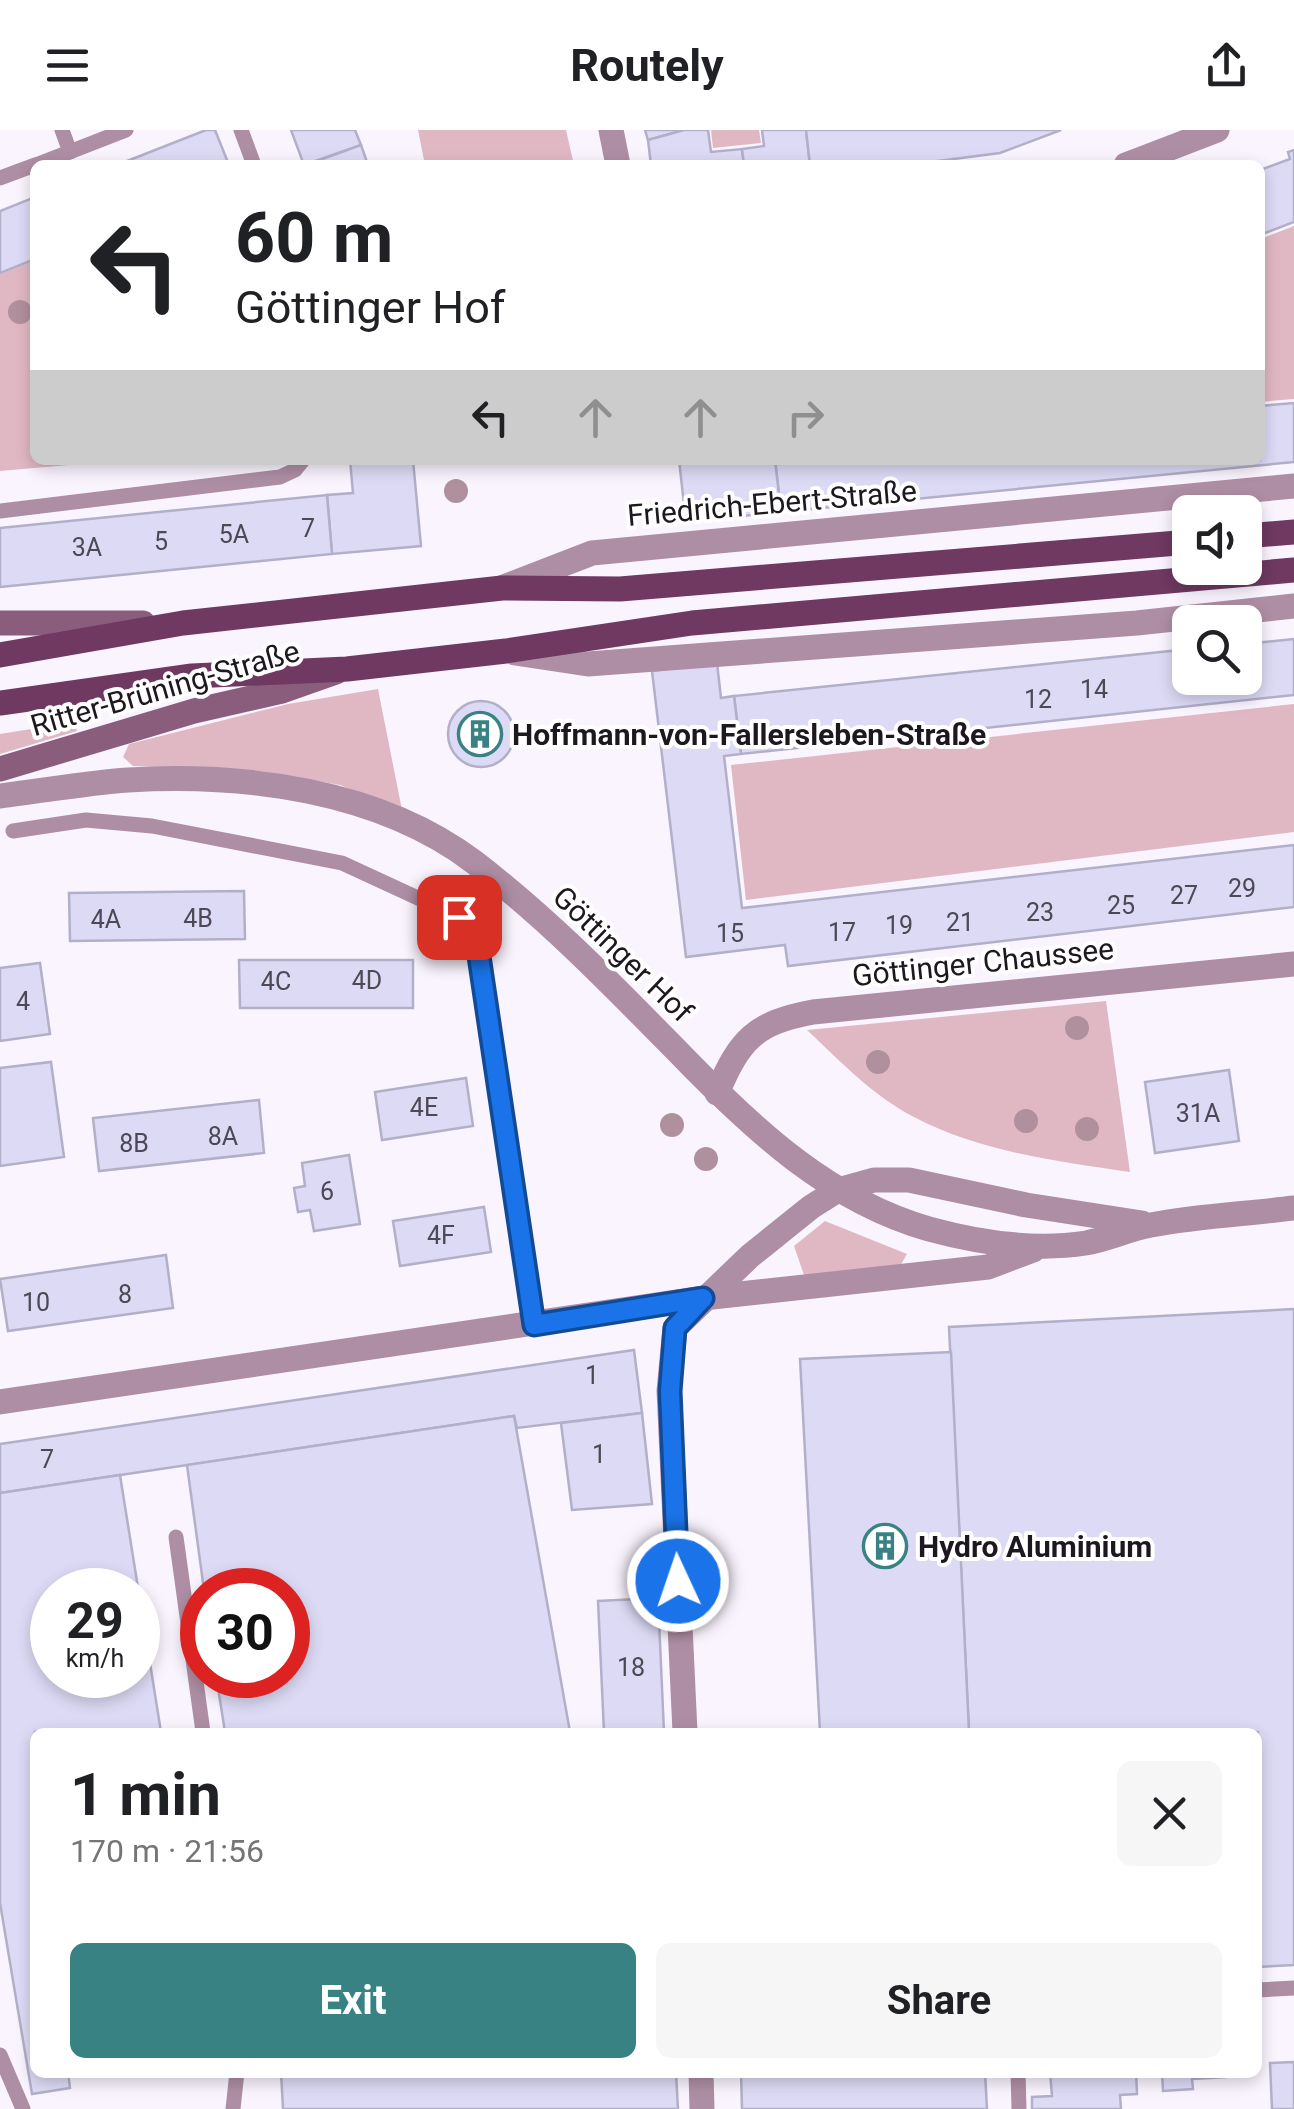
<!DOCTYPE html>
<html lang="en">
<head>
<meta charset="utf-8">
<style>
  :root { --surface:#fff; --page:#f6f6f6; --text:#202124; --muted:#757577; --accent:#398284 }
  body { margin:0; font-family:Roboto,sans-serif; background:var(--page); color:var(--text); height:100vh; display:flex; flex-direction:column; font-size:38px; white-space:nowrap }
  * { box-sizing:border-box; margin:0 }
  p { font-size:32px; color:var(--muted) }
  .icon { flex:none; width:55px; height:55px; fill:none; stroke:currentColor; stroke-width:2; stroke-linecap:round; stroke-linejoin:round }
  .map { position:relative; flex:1; overflow:hidden }
  .details { position:absolute; left:30px; top:1598px; width:1232px; height:350px; display:flex; flex-direction:column; background:var(--surface); border-radius:15px; box-shadow:0 5px 15px #0003 }
  .details>* { flex:none }
  .hud { position:absolute; left:30px; top:30px; width:1235px; height:305px; border-radius:15px; box-shadow:0 5px 15px #0003; background:#fff; color:var(--text); overflow:hidden }
  .fabs { position:absolute; left:1172px; top:365px; display:grid; gap:20px }
  .fabs a { display:grid; place-items:center; width:90px; height:90px; border-radius:15px; background:var(--surface); box-shadow:0 5px 15px #0003; font-size:50px }
  .speed { position:absolute; left:30px; top:1438px; display:flex; gap:20px; font-size:50px; font-weight:700; text-align:center }
  .speed>* { display:grid; place-content:center; width:130px; height:130px; border-radius:50%; background:var(--surface); box-shadow:0 5px 15px #0003; line-height:1 }
  .speed small { font-size:25px; font-weight:400 }
  .speed .limit { border:15px solid #d22; background:#fff; color:#111 }
  .pin { position:absolute; display:grid; place-items:center; width:85px; height:85px; color:#fff; margin:-42px; border-radius:20px; box-shadow:0 5px 15px #0006 }
  .me { position:absolute; width:110px; margin:-55px; rotate:357deg; stroke-linejoin:round; filter:drop-shadow(0 0 8px #0008) }
  .turn { display:flex; align-items:center; gap:35px; height:210px; padding:0 40px; font-size:45px }
  .turn .icon { width:130px; height:130px; stroke-width:2.5 }
  .turn b { display:block; font-size:70px; line-height:85px }
  .lanes { display:flex; align-items:center; height:95px; padding:0 40px; background:#0003; justify-content:center; gap:50px; direction:ltr }
  .lanes .off { opacity:.35 }
  .round { display:grid; place-items:center; flex:none; width:105px; height:105px; border-radius:15px; background:var(--page) }
  .head { display:flex; align-items:center; justify-content:space-between; height:170px; padding:0 40px }
  h1 { font-size:60px; font-weight:700; line-height:75px }
  .button { display:flex; gap:20px; margin-top:auto; padding:20px 40px }
  .button a { flex:1; height:115px; border-radius:15px; background:var(--accent); color:#fff; font-size:40px; font-weight:700; line-height:115px; text-align:center }
  .button a+a { background:var(--page); color:var(--text) }
  header { display:flex; justify-content:space-between; align-items:center; height:130px; padding:0 40px; background:var(--surface); font-size:45px; font-weight:700 }
  .map>svg:first-child { display:block }
  .green { fill:#e0b8c3 }
  .building { fill:#dddaf5; stroke:#b2afc9; stroke-width:2.5; fill-rule:evenodd }
  .lines { fill:none; stroke-linecap:round; stroke-linejoin:round }
  .service { stroke:#ae8ea4; stroke-width:15 }
  .minor { stroke:#ae8ea4; stroke-width:25 }
  .secondary { stroke:#8a5d7d; stroke-width:25 }
  .primary { stroke:#6f3961; stroke-width:25 }
  .tree { fill:#b1909e }
  .route-casing { stroke:#114b97; stroke-width:25 }
  .route { stroke:#1a73e8; stroke-width:18 }
  .labels { text-anchor:middle; dominant-baseline:central; stroke-width:8; stroke-linejoin:round; paint-order:stroke }
  .number-label { font-size:25px; fill:#4d4855 }
  .street-label { font-size:30px; fill:#1d1720; stroke:#fff }
  .poi-label { font-size:30px; font-weight:bold; fill:#1d1720; stroke:#fff; text-anchor:start }
</style>
</head>
<body>
<header><svg class="icon" aria-label="menu" viewBox="0 0 24 24"><path d="M4 6h16M4 12h16M4 18h16"/></svg>Routely<svg class="icon" aria-label="share" viewBox="0 0 24 24"><path d="M12 15V3M7 8l5-5 5 5M5 13v7h14v-7"/></svg></header>
<div class="map">
<svg width="1294" height="1979" viewBox="0 0 1294 1979">
  <rect width="100%" height="100%" fill="#faf4fe"/>
  <g class="green">
    <path d="M418,0H566L574,35H425Z"/>
    <path d="M711,0H759L761,13L713,18Z"/>
    <path d="M1294,96V269L1260,272V109Z"/>
    <path d="M35,129V330H125L0,341V143Z"/>
    <path d="M378,559L402,680L340,655L260,641L133,636L123,627L129,614L288,574Z"/>
    <path d="M1294,574V702L746,770L731,635Z"/>
    <path d="M75,592L77,601L0,624V604Z"/>
    <path d="M1106,871L1130,1042C1057,1031 980,1022 914,987C873,966 840,931 807,900Z"/>
    <path d="M825,1091L907,1124L899,1138L805,1148L794,1116Z"/>
  </g>
  <g class="building">
    <path d="M206,0H215L229,35H117Z"/>
    <path d="M291,0H355L361,15L304,35Z"/>
    <path d="M645,0H684L648,10Z"/>
    <path d="M684,0H708L711,22L742,19L744,35H651L648,10Z"/>
    <path d="M762,0H806L810,35H744L742,19L764,16Z"/>
    <path d="M806,0H1061L1000,23L907,35H810Z"/>
    <path d="M361,15L368,35H306Z"/>
    <path d="M1294,20V92L1260,105V40L1290,29L1288,22Z"/>
    <path d="M35,67V129L0,143V81Z"/>
    <path d="M1294,273V332L781,382L775,330H1260V276Z"/>
    <path d="M350,330H413L421,416L332,424L327,365L353,363Z"/>
    <path d="M679,330H775L781,382L686,392Z"/>
    <path d="M327,365L332,424L0,457V398Z"/>
    <path d="M1294,509V565L741,624L734,566L1190,519V548H1245V514Z"/>
    <path d="M717,533L721,568L734,566L741,624L724,626L742,778L1294,715V777L788,836L785,815L686,827L652,541Z"/>
    <circle cx="481" cy="604" r="33"/>
    <path d="M244,761L245,809L70,811L69,763Z"/>
    <path d="M239,830H413V878H240Z"/>
    <path d="M40,833L50,904L0,911V838Z"/>
    <path d="M51,932L64,1027L0,1036V938Z"/>
    <path d="M1229,940L1239,1011L1155,1023L1145,952Z"/>
    <path d="M466,948L473,996L382,1010L375,962Z"/>
    <path d="M259,970L264,1023L99,1041L93,988Z"/>
    <path d="M349,1025L360,1094L314,1101L310,1080L298,1082L294,1058L305,1056L302,1033Z"/>
    <path d="M484,1077L491,1122L400,1136L393,1091Z"/>
    <path d="M166,1125L173,1178L8,1201L0,1149Z"/>
    <path d="M1294,1179V1835L1258,1837V1602H969L949,1197Z"/>
    <path d="M634,1220L642,1283L517,1298L514,1286L0,1363V1314Z"/>
    <path d="M951,1222L969,1602H820L800,1229Z"/>
    <path d="M642,1283L652,1374L572,1380L561,1293Z"/>
    <path d="M514,1286L570,1602H225L216,1545H288V1460H204L187,1335Z"/>
    <path d="M120,1345L161,1602H35V1942H68L70,1958L32,1964L0,1773V1363ZM52,1460H138V1545H52Z"/>
    <path d="M658,1468L664,1602H604L598,1471Z"/>
    <path d="M1294,1932V1979H1272L1270,1933Z"/>
    <path d="M281,1942H676L678,1979H283Z"/>
    <path d="M741,1942H985L987,1979H742Z"/>
    <path d="M1050,1942H1136L1137,1964L1120,1965L1121,1979H1032V1967L1052,1966Z"/>
    <path d="M1162,1942H1226V1947L1192,1949L1193,1959L1163,1961Z"/>
  </g>
  <g class="lines">
    <g class="service">
      <path d="M62,0L70,22"/>
      <path d="M241,0L254,35"/>
      <path d="M36,35L126,0"/>
      <path d="M0,48L35,35"/>
      <path d="M0,381L280,347L295,340L303,330"/>
      <path d="M13,701L86,690L152,696L342,733L459,787L476,806L534,1195"/>
      <path d="M176,1407L203,1602"/>
      <path d="M1258,1860L1294,1858"/>
      <path d="M0,1925L23,1979"/>
      <path d="M1018,1942L1019,1979"/>
      <path d="M233,1979L237,1942"/>
    </g>
    <g class="minor">
      <path d="M611,0L618,35"/>
      <path d="M1126,35L1217,0"/>
      <path d="M504,457L592,423L1294,356"/>
      <path d="M515,523L588,534L1137,493L1294,476"/>
      <path d="M0,666C42,661 85,653 128,650C244,643 379,660 474,732C550,790 617,860 684,928C754,1000 830,1071 929,1099C980,1113 1034,1121 1086,1113C1108,1109 1129,1099 1151,1095C1198,1086 1247,1084 1294,1078"/>
      <path d="M717,963C740,909 755,893 813,882L1294,834"/>
      <path d="M0,1272L703,1168L988,1137L1033,1120"/>
      <path d="M685,1602L669,1261L675,1198L750,1126L811,1077L838,1060L874,1050H909L1026,1075L1142,1093"/>
      <path d="M701,1942L702,1979"/>
    </g>
    <g class="secondary">
      <path d="M0,493H143"/>
      <path d="M0,639L194,581L282,561L336,542"/>
    </g>
    <g class="primary">
      <path d="M1245,406L1294,402"/>
      <path d="M0,525L183,493L502,458L620,459L1190,412"/>
      <path d="M0,573L192,546L347,539L506,521L692,493L1294,440"/>
    </g>
  </g>
  <g class="tree">
    <circle cx="20" cy="182" r="12"/>
    <circle cx="456" cy="361" r="12"/>
    <circle cx="1077" cy="898" r="12"/>
    <circle cx="878" cy="932" r="12"/>
    <circle cx="1026" cy="991" r="12"/>
    <circle cx="672" cy="995" r="12"/>
    <circle cx="1087" cy="999" r="12"/>
    <circle cx="706" cy="1029" r="12"/>
  </g>
  <g class="lines">
    <defs>
      <path id="route" d="M459,787L476,806L534,1195L703,1168L675,1198L670,1261L678,1451"/>
    </defs>
    <use href="#route" class="route-casing"/>
    <use href="#route" class="route"/>
  </g>
  <defs>
    <symbol id="building-ring" viewBox="-11 -11 22 22"><circle r="9.5" fill="#fff" stroke="#398284" stroke-width="1.5"/><path d="M-4-6H4V6H1V3H-1V6H-4ZM-2.5-4.3h1.7v1.8h-1.7ZM.8-4.3h1.7v1.8H.8ZM-2.5-1h1.7V.8h-1.7ZM.8-1h1.7V.8H.8Z" fill="#398284"/></symbol>
  </defs>
  <g fill-rule="evenodd">
    <use href="#building-ring" x="455" y="579" width="50" height="50"/>
    <use href="#building-ring" x="860" y="1391" width="50" height="50"/>
  </g>
  <g class="labels">
    <g class="number-label">
      <text x="308" y="398">7</text>
      <text x="234" y="404">5A</text>
      <text x="161" y="411">5</text>
      <text x="87" y="417">3A</text>
      <text x="1094" y="559">14</text>
      <text x="1038" y="569">12</text>
      <text x="1242" y="758">29</text>
      <text x="1184" y="765">27</text>
      <text x="1121" y="775">25</text>
      <text x="1040" y="782">23</text>
      <text x="198" y="788">4B</text>
      <text x="106" y="789">4A</text>
      <text x="960" y="792">21</text>
      <text x="899" y="795">19</text>
      <text x="842" y="802">17</text>
      <text x="730" y="803">15</text>
      <text x="367" y="850">4D</text>
      <text x="276" y="851">4C</text>
      <text x="23" y="871">4</text>
      <text x="424" y="977">4E</text>
      <text x="1198" y="983">31A</text>
      <text x="223" y="1006">8A</text>
      <text x="134" y="1013">8B</text>
      <text x="327" y="1061">6</text>
      <text x="441" y="1105">4F</text>
      <text x="125" y="1164">8</text>
      <text x="36" y="1172">10</text>
      <text x="592" y="1245">1</text>
      <text x="599" y="1324">1</text>
      <text x="47" y="1329">7</text>
      <text x="631" y="1537">18</text>
    </g>
    <g class="street-label">
      <text transform="translate(772 373) rotate(-5)">Friedrich-Ebert-Straße</text>
      <text transform="translate(165 558) rotate(-16)">Ritter-Brüning-Straße</text>
      <text transform="translate(623 824) rotate(44)">Göttinger Hof</text>
      <text transform="translate(983 832) rotate(-6)">Göttinger Chaussee</text>
    </g>
    <g class="poi-label">
      <text x="512" y="604">Hoffmann-von-Fallersleben-Straße</text>
      <text x="918" y="1416">Hydro Aluminium</text>
    </g>
  </g>
</svg>
<div class="fabs">
<a><svg class="icon" aria-label="sound" viewBox="0 0 24 24"><path d="M4 9h4l5-4v14l-5-4H4zM17 9q2 3 0 6"/></svg></a>
<a><svg class="icon" aria-label="search" viewBox="0 0 24 24"><circle cx="10" cy="10" r="6"/><path d="M15 15l6 6"/></svg></a>
</div>
<div class="speed"><div>29<small>km/h</small></div><div class="limit">30</div></div>
<div class="pin" style="left:459px;top:787px;background:#d93025"><svg class="icon" aria-label="arrive" viewBox="0 0 24 24"><path d="M6 21V4h12l-3 4 3 4H6"/></svg></div>
<svg class="me" style="left:678px;top:1451px" viewBox="-20 -20 40 40"><circle r="17" fill="#1a73e8" stroke="#fff" stroke-width="3"/><path d="M0-11L8 9 0 5-8 9z" fill="#fff"/></svg>
<div class="hud">
<div class="turn"><svg class="icon" aria-label="left" viewBox="0 0 24 24"><path d="M17 20v-9H6M10 6l-5 5 5 5"/></svg><div><b>60 m</b>Göttinger Hof</div></div>
<div class="lanes"><svg class="icon" aria-label="left" viewBox="0 0 24 24"><path d="M17 20v-9H6M10 6l-5 5 5 5"/></svg><svg class="icon off" aria-label="ahead" viewBox="0 0 24 24"><path d="M12 20V5M6 11l6-6 6 6"/></svg><svg class="icon off" aria-label="ahead" viewBox="0 0 24 24"><path d="M12 20V5M6 11l6-6 6 6"/></svg><svg class="icon off" aria-label="right" viewBox="0 0 24 24"><path d="M7 20v-9h11M14 6l5 5-5 5"/></svg></div>
</div>
<section class="details">
<div class="head"><div><h1>1 min</h1><p>170 m · 21:56</p></div><a class="round"><svg class="icon" aria-label="close" viewBox="0 0 24 24"><path d="M6 6l12 12M18 6L6 18"/></svg></a></div>
<div class="button"><a>Exit</a><a>Share</a></div>
</section>
</div>
</body>
</html>
